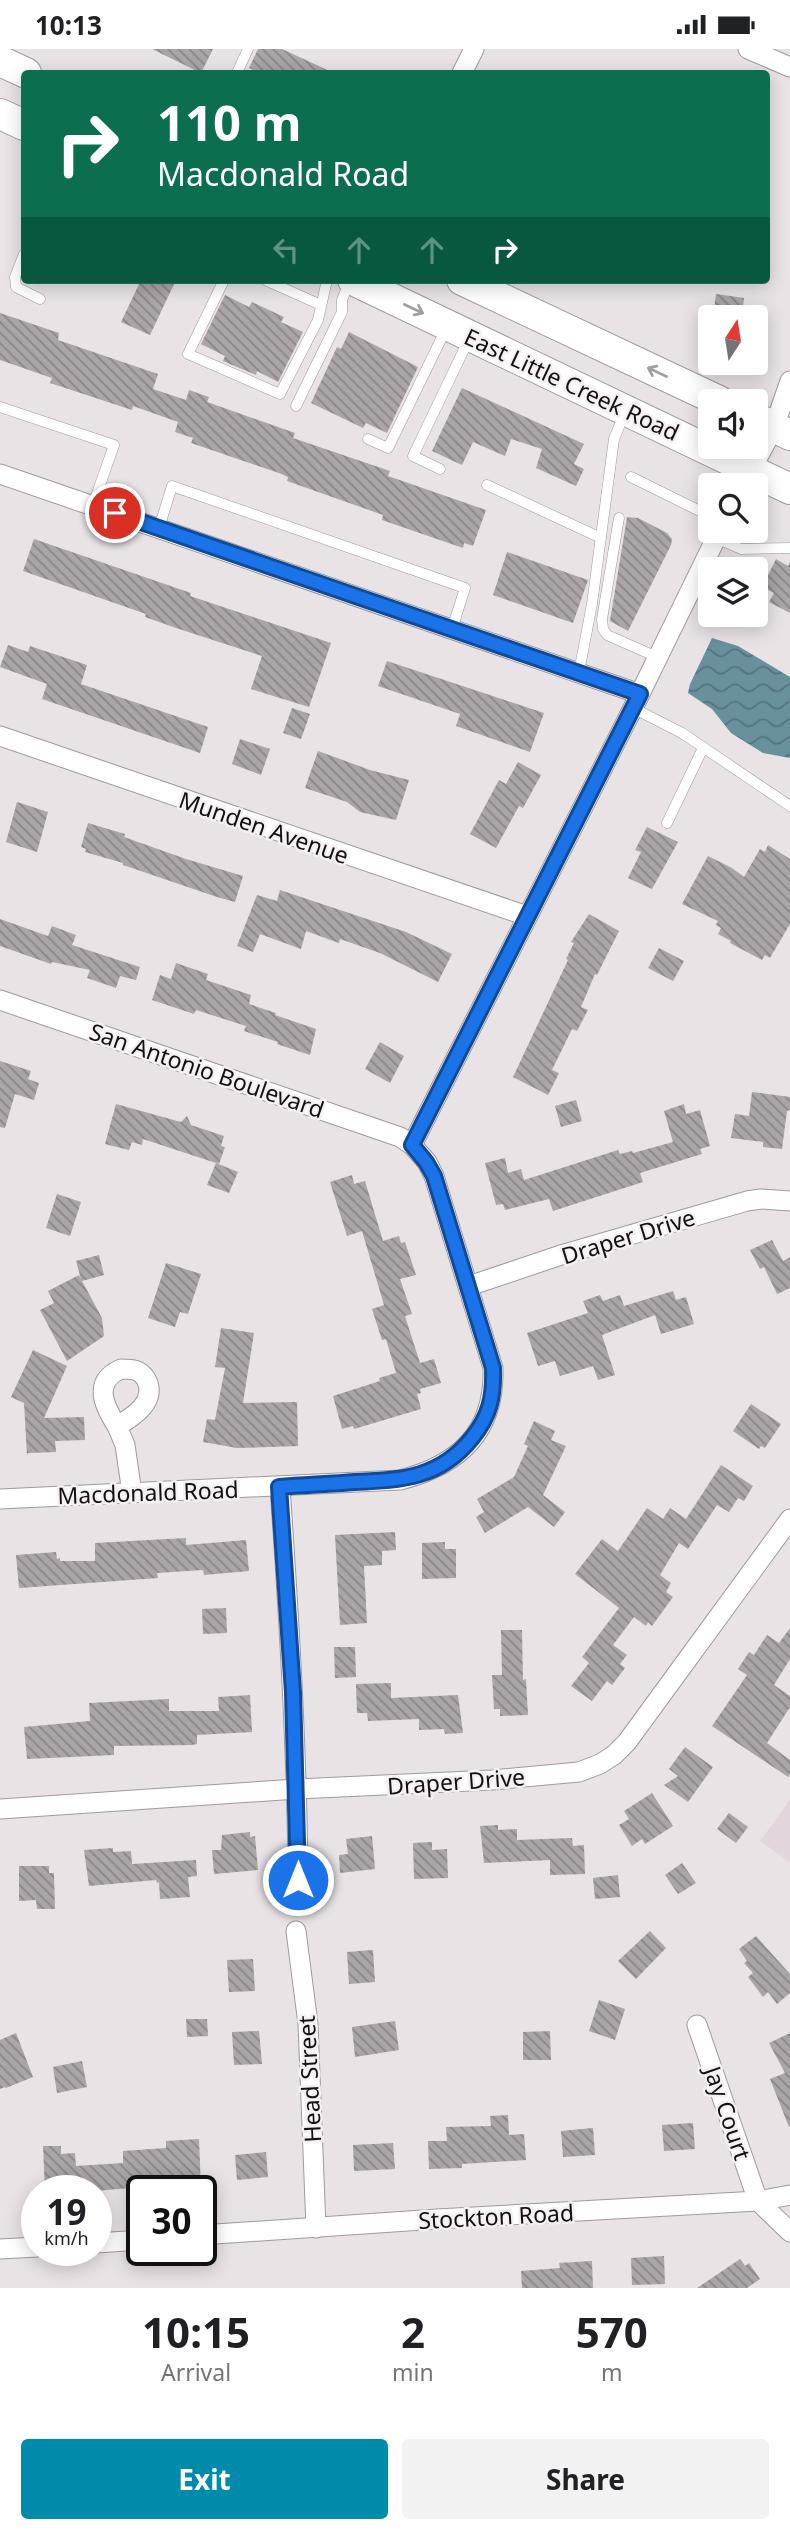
<!DOCTYPE html>
<html lang="en">
<head>
<meta charset="utf-8">
<style>
  :root { --surface:#fff; --page:#f2f2f2; --text:#202124; --muted:#757577; --accent:#008baa }
  body { margin:0; font-family:"Noto Sans",sans-serif; background:var(--page); color:var(--text); height:100vh; display:flex; flex-direction:column; font-size:26px; white-space:nowrap }
  * { box-sizing:border-box; margin:0 }
  p { font-size:23px; color:var(--muted) }
  .icon { flex:none; width:38px; height:38px; fill:none; stroke:currentColor; stroke-width:2; stroke-linecap:round; stroke-linejoin:round }
  .map { position:relative; height:2239px; overflow:hidden }
  .side { display:flex; flex-direction:column; background:var(--surface); flex:1 }
  .side>* { flex:none }
  .hud { position:absolute; left:21px; top:21px; width:749px; height:214px; border-radius:7px; box-shadow:0 4px 18px #0003; background:#0b6e4f; color:#fff; overflow:hidden }
  .needle { width:46px; rotate:12deg }
  .fabs { position:absolute; left:698px; top:256px; display:grid; gap:14px }
  .fabs a { display:grid; place-items:center; width:70px; height:70px; border-radius:7px; background:var(--surface); box-shadow:0 4px 18px #0003; font-size:35px }
  .speed { position:absolute; left:21px; top:2126px; display:flex; gap:14px; font-size:35px; font-weight:700; text-align:center }
  .speed>* { display:grid; place-content:center; width:91px; height:91px; border-radius:50%; background:var(--surface); box-shadow:0 4px 18px #0003; line-height:1 }
  .speed small { font-size:18px; font-weight:400 }
  .speed .limit { border:4px solid #111; border-radius:10px; background:#fff; color:#111 }
  .pin { position:absolute; display:grid; place-items:center; width:60px; height:60px; color:#fff; margin:-30px; border:4px solid #fff; border-radius:50%; box-shadow:0 2px 7px #0007 }
  .me { position:absolute; width:77px; margin:-38px; rotate:0deg; stroke-linejoin:round; filter:drop-shadow(0 0 5px #0008) }
  .turn { display:flex; align-items:center; gap:24px; height:147px; padding:0 21px; font-size:32px }
  .turn .icon { width:91px; height:91px; stroke-width:2.5 }
  .turn b { display:block; font-size:49px; line-height:60px }
  .lanes { display:flex; align-items:center; height:66px; padding:0 21px; background:#0003; justify-content:center; gap:35px; direction:ltr }
  .lanes .off { opacity:.35 }
  .eta { display:flex; justify-content:space-evenly; align-items:center; height:119px; text-align:center }
  .eta b { font-size:42px; font-weight:700; line-height:49px }
  .primary-button { display:flex; gap:14px; margin-top:auto; padding:14px 21px }
  .primary-button a { flex:1; height:80px; border-radius:7px; background:var(--accent); color:#fff; font-size:28px; font-weight:700; line-height:80px; text-align:center }
  .primary-button a+a { background:var(--page); color:var(--text) }
  .status { display:flex; justify-content:space-between; align-items:center; height:49px; padding:0 35px; background:var(--surface); direction:ltr }
  .status svg { height:19px; fill:currentColor }
  .map>svg:first-child { display:block }
  .built { fill:#e3d5dc }
  .water { fill:url(#water-waves) }
  .building { fill:url(#building-back-hatch) }
  .lines { fill:none; stroke-linecap:round; stroke-linejoin:round }
  .service-casing { stroke:#9f999c; stroke-width:11 }
  .minor-casing { stroke:#9f999c; stroke-width:21 }
  .primary-casing { stroke:#9f999c; stroke-width:32 }
  .service { stroke:#fff; stroke-width:10 }
  .minor { stroke:#fff; stroke-width:19 }
  .primary { stroke:#fff; stroke-width:30 }
  .oneway { stroke:#a1a0a1 }
  .route-casing { stroke:#114b97; stroke-width:18 }
  .route { stroke:#1a73e8; stroke-width:12 }
  .labels { text-anchor:middle; dominant-baseline:central; stroke-width:5; stroke-linejoin:round; paint-order:stroke }
  .street-label { font-size:23px; fill:#131113; stroke:#f6f0f3 }
</style>
</head>
<body>
<div class="status"><b>10:13</b><svg viewBox="0 0 49 12"><path d="M0 12V9h3v3zM5 12V6h3v6zM10 12V3h3v9zM15 12V0h3v12zM26 1h20v11H26zM47 4h2v5h-2z"/></svg></div>
<div class="map">
<svg width="790" height="2239" viewBox="0 0 790 2239">
  <defs>
    <pattern id="water-waves" width="16" height="10" patternUnits="userSpaceOnUse" patternTransform="scale(1.75)"><rect width="16" height="10" fill="#68909d"/><path d="M0 5q4-4 8 0t8 0" fill="none" stroke="#54747f"/></pattern>
    <pattern id="building-back-hatch" width="6" height="6" patternUnits="userSpaceOnUse" patternTransform="scale(1.75)"><rect width="6" height="6" fill="#aba5a8"/><path d="M-1 5l2 2M0 0l6 6M5-1l2 2" fill="none" stroke="#8a8588"/></pattern>
  </defs>
  <rect width="100%" height="100%" fill="#e9e3e6"/>
  <path class="built" d="M790,1751V1813L760,1792Z"/>
  <path class="water" d="M712,589L738,597L790,628V709L763,704L731,684L712,660L688,644L690,635Z"/>
  <g class="building">
    <path d="M152,0H213L201,24Z"/>
    <path d="M258,0H282L334,24H260L249,19Z"/>
    <path d="M141,231H176L150,286L121,273Z"/>
    <path d="M716,245L744,249L742,268H713Z"/>
    <path d="M225,246L249,258L252,253L284,268L281,273L303,283L278,333L257,322L256,326L230,315L223,312L225,307L201,295Z"/>
    <path d="M0,264L59,284L58,291L158,325L153,340L186,351L189,341L209,348L207,353L295,384L293,389L390,422L388,427L486,461L473,497L464,494L463,499L382,471L383,466L287,432L288,428L279,424L191,394L193,389L175,383L178,373L133,357L132,361L50,334L52,329L0,311Z"/>
    <path d="M349,283L418,318L387,384L366,374L363,379L311,354L337,298L341,300Z"/>
    <path d="M462,339L584,395L574,415L584,420L576,437L536,419L542,400L511,390L505,407L473,393L462,416L432,402Z"/>
    <path d="M627,468L638,469L667,484L672,490L671,496L628,582L610,572Z"/>
    <path d="M34,490L191,544L190,547L331,594L309,658L251,640L262,607L179,580L145,568L146,565L23,522Z"/>
    <path d="M507,503L588,531L573,574L493,546Z"/>
    <path d="M776,510L788,517L790,513V564L769,553L774,544L762,538Z"/>
    <path d="M8,596L28,603L30,597L87,616L81,635L208,678L200,704L42,650L47,635L0,618Z"/>
    <path d="M387,612L544,664L530,703L456,677L460,665L378,637Z"/>
    <path d="M292,659L310,665L301,690L283,684Z"/>
    <path d="M240,690L270,700L261,726L232,715Z"/>
    <path d="M318,702L370,721L409,731L396,771L360,763L347,753L305,739Z"/>
    <path d="M518,713L541,726L523,759L519,757L496,799L470,785L499,731L506,735Z"/>
    <path d="M17,753L48,763L37,803L6,793Z"/>
    <path d="M88,774L125,785L124,788L186,810L243,827L235,853L217,848L123,816V814L85,803L86,800L81,798Z"/>
    <path d="M647,778L678,793L652,840L628,829L641,803L635,801Z"/>
    <path d="M768,796L790,810V875L770,909L765,906L762,911L730,894L731,892L718,885L721,879L716,876L718,872L682,855L708,807L732,819L744,828L760,800L765,803Z"/>
    <path d="M280,841L406,883L452,905L438,933L380,904L340,890L339,894L306,882L301,900L260,885L253,903L237,897L257,846L277,852Z"/>
    <path d="M589,865L619,882L597,926L595,925L581,958L588,961L577,982L572,980L552,1021L559,1024L548,1046L513,1028L568,911L566,910L574,894L571,893Z"/>
    <path d="M0,870L48,887L52,877L76,886L72,896L140,918L136,931L120,927L116,939L87,929L90,921L52,913L51,915L0,897Z"/>
    <path d="M659,899L684,912L673,932L648,919Z"/>
    <path d="M176,914L208,925L206,931L251,946L249,955L276,964L275,966L316,980L310,1006L277,995L278,993L244,982L246,977L196,961L194,965L152,951L160,926L171,930Z"/>
    <path d="M380,993L404,1007L390,1034L365,1020Z"/>
    <path d="M0,1012L31,1022L28,1030L39,1034L34,1051L15,1045L5,1079L0,1078Z"/>
    <path d="M752,1043L790,1048V1061L787,1062L782,1100L763,1098V1093L731,1089L735,1065L749,1067Z"/>
    <path d="M576,1051L582,1072L561,1078L555,1057Z"/>
    <path d="M116,1055L181,1073L187,1067L191,1076L224,1087L221,1097L225,1098L219,1115L143,1090L142,1096L132,1093L129,1101L105,1095Z"/>
    <path d="M684,1055L686,1065L700,1061L710,1097L700,1100L702,1105L640,1124L643,1133L553,1162L549,1150L505,1161L503,1155L496,1156L485,1114L505,1109L508,1124L521,1120L524,1131L618,1101L620,1105L632,1102L633,1104L673,1093L664,1062Z"/>
    <path d="M216,1114L238,1123L229,1144L207,1136Z"/>
    <path d="M352,1126L354,1135L365,1132L383,1192L399,1187L401,1194L405,1193L416,1226L400,1230L412,1265L405,1267L420,1314L434,1310L441,1334L420,1340L421,1344L417,1345L421,1360L354,1380L353,1377L342,1380L333,1347L380,1332L379,1329L396,1324L386,1290L382,1291L372,1260L384,1256L362,1182L347,1187L330,1133Z"/>
    <path d="M57,1145L81,1153L70,1187L46,1179Z"/>
    <path d="M772,1191L783,1212L790,1208V1239L777,1245L764,1218L760,1220L750,1201Z"/>
    <path d="M99,1206L104,1226L82,1232L102,1269L104,1287L67,1312L40,1261L54,1254L48,1242L79,1226L81,1230L76,1212Z"/>
    <path d="M166,1214L201,1225L188,1265L180,1263L175,1278L148,1269Z"/>
    <path d="M673,1242L676,1251L686,1248L694,1275L661,1285L655,1266L602,1286L615,1326L598,1331L593,1317L560,1327L555,1312L538,1317L527,1284L588,1264L583,1252L600,1246L603,1252L620,1246L624,1257Z"/>
    <path d="M221,1279L254,1284L243,1354L297,1353L298,1397L237,1399L203,1393L207,1370L215,1371L225,1319L215,1318Z"/>
    <path d="M33,1301L67,1317L44,1369L84,1368L85,1391L55,1392L56,1403L28,1404L27,1406L24,1354L11,1348Z"/>
    <path d="M751,1355L781,1375L765,1399L761,1397L759,1400L733,1382Z"/>
    <path d="M534,1372L555,1382L551,1391L566,1397L543,1446L565,1463L554,1478L528,1458L485,1484L476,1468L484,1463L477,1450L514,1428L528,1397L524,1395Z"/>
    <path d="M721,1416L753,1437L744,1452L738,1449L729,1463L717,1456L688,1500L679,1494L660,1526L671,1534L666,1543L673,1548L652,1577L648,1573L646,1577L634,1568L613,1596L627,1606L620,1615L625,1619L612,1636L607,1632L592,1652L571,1637L589,1614L582,1608L619,1559L575,1525L602,1490L618,1502L647,1459L663,1470L670,1459L686,1470Z"/>
    <path d="M395,1483L396,1501L382,1502V1516L364,1517L367,1574L340,1576L335,1486Z"/>
    <path d="M186,1489V1496L246,1491L249,1522L204,1526L203,1521L157,1524L158,1529L19,1539L16,1506L56,1503L57,1510L60,1509V1512H95V1494Z"/>
    <path d="M445,1493V1500H456V1529L422,1530V1494Z"/>
    <path d="M226,1559L227,1584L203,1585L202,1560Z"/>
    <path d="M790,1579V1610L774,1636L790,1647V1658L767,1694L790,1711V1725L788,1728L712,1677L747,1626L738,1620L749,1603L754,1606L767,1586L779,1594Z"/>
    <path d="M501,1581H522L523,1631L526,1630L528,1666L500,1667V1660H494L492,1626H502Z"/>
    <path d="M334,1598H355L356,1628L335,1629Z"/>
    <path d="M391,1634V1649L458,1646L463,1684L445,1685L444,1680L419,1681V1670L368,1672L367,1664H357L356,1635Z"/>
    <path d="M250,1646L252,1683L197,1686V1695L192,1696L114,1697V1706L27,1710L24,1678L90,1672L89,1654L169,1650V1662H219L218,1648Z"/>
    <path d="M685,1698L713,1718L688,1753L664,1736L678,1727L669,1720Z"/>
    <path d="M652,1744L673,1777L645,1795L642,1790L632,1797L619,1776L629,1770L624,1762Z"/>
    <path d="M729,1764L748,1778L736,1794L717,1780Z"/>
    <path d="M498,1776V1781L517,1780V1791L572,1789L573,1797L584,1796L585,1825L550,1826V1811L484,1814L480,1777Z"/>
    <path d="M250,1783V1788L255,1787L258,1821L214,1825L212,1801H221L222,1786Z"/>
    <path d="M372,1787L375,1820L340,1824L339,1806L348,1805L346,1790Z"/>
    <path d="M432,1793V1801L447,1800L448,1829L414,1830L413,1794Z"/>
    <path d="M113,1799V1803L131,1802L132,1815L196,1811L197,1827L188,1828L190,1848L160,1850L159,1833L157,1834L156,1831L89,1837L84,1801Z"/>
    <path d="M682,1814L696,1834L678,1845L665,1826Z"/>
    <path d="M19,1817H49V1824H54L55,1860H37L36,1851L19,1852Z"/>
    <path d="M618,1826L620,1848L595,1850L593,1829Z"/>
    <path d="M650,1882L666,1899L636,1930L618,1912Z"/>
    <path d="M756,1887L790,1925V1944L777,1955L768,1943L763,1948L748,1928L753,1924L744,1914L747,1912L739,1900Z"/>
    <path d="M373,1901L375,1933L349,1935L347,1903Z"/>
    <path d="M253,1910L255,1942L229,1943L227,1911Z"/>
    <path d="M599,1951L625,1960L615,1991L589,1982Z"/>
    <path d="M186,1970H207L208,1987L187,1988Z"/>
    <path d="M395,1972L399,2001L355,2008L352,1978Z"/>
    <path d="M259,1982L262,2015L234,2016L232,1983Z"/>
    <path d="M550,1982L551,2011H523V1983Z"/>
    <path d="M16,1984L33,2028L6,2039L5,2038L0,2040V1991Z"/>
    <path d="M790,1984V2078H789L770,2030L785,2024L769,1994Z"/>
    <path d="M82,2012L87,2038L57,2044L53,2018Z"/>
    <path d="M508,2066L509,2086L524,2085L526,2111L462,2115V2119L429,2120L428,2092H447L446,2078L491,2077L490,2067Z"/>
    <path d="M693,2074L695,2100L664,2102L662,2076Z"/>
    <path d="M593,2079L595,2106L563,2108L561,2082Z"/>
    <path d="M199,2090L201,2139L181,2140V2135L94,2142H45L43,2097H61V2105L75,2104L76,2117L123,2114V2102L166,2099V2092Z"/>
    <path d="M393,2094L395,2120L354,2122L353,2096Z"/>
    <path d="M266,2103L268,2128L237,2131L235,2106Z"/>
    <path d="M664,2207L665,2235L632,2236L631,2209Z"/>
    <path d="M740,2210L745,2217L749,2214L760,2230L747,2239H697Z"/>
    <path d="M592,2212L593,2239H522L521,2222L560,2219L559,2214Z"/>
  </g>
  <g class="lines">
    <defs>
      <g id="service">
        <path d="M237,24L248,0"/>
        <path d="M24,205L15,228L16,238L40,250"/>
        <path d="M224,231L188,305L280,345L318,271L327,231"/>
        <path d="M265,231L321,256"/>
        <path d="M296,357L342,263V251L350,231"/>
        <path d="M0,358L114,396L93,456"/>
        <path d="M368,390L388,399L446,280"/>
        <path d="M440,420L413,407L469,290"/>
        <path d="M631,428L710,467"/>
        <path d="M487,436L601,489"/>
        <path d="M619,469L602,570L603,580L607,586L657,608"/>
        <path d="M159,479L172,437L465,539L452,580"/>
        <path d="M716,489L741,500L790,499"/>
        <path d="M579,623L592,555L614,390L625,363"/>
        <path d="M633,659L682,684L790,757"/>
        <path d="M667,774L703,699"/>
      </g>
      <g id="minor">
        <path d="M748,0L790,18"/>
        <path d="M462,24L474,0"/>
        <path d="M0,425L640,645"/>
        <path d="M743,436L774,378L790,332"/>
        <path d="M0,687L527,867"/>
        <path d="M0,951L400,1088L412,1096L427,1113L434,1127L493,1319C495,1382 460,1416 400,1431L0,1450"/>
        <path d="M412,1096L633,659L720,481"/>
        <path d="M469,1237L564,1205L747,1152L761,1150L790,1152"/>
        <path d="M121,1320C132,1320 140,1320 146,1330C158,1352 133,1368 117,1377C104,1357 92,1333 121,1320Z"/>
        <path d="M117,1377L125,1396L132,1444"/>
        <path d="M280,1438C289,1569 297,1699 298,1831"/>
        <path d="M0,1760L297,1740L492,1731L579,1723L600,1715L614,1706L627,1693L790,1470"/>
        <path d="M296,1882L308,1975L316,2179"/>
        <path d="M697,1976L758,2152L790,2183"/>
        <path d="M201,2186L437,2170L758,2152L790,2146"/>
        <path d="M96,2194L142,2191"/>
        <path d="M0,2200L37,2198"/>
      </g>
      <g id="primary">
        <path d="M0,12L26,24"/>
        <path d="M0,65L24,76"/>
        <path d="M353,231L790,440"/>
        <path d="M462,231L719,352"/>
        <path d="M756,369L790,386"/>
      </g>
    </defs>
    <use href="#service" class="service-casing"/>
    <use href="#minor" class="minor-casing"/>
    <use href="#primary" class="primary-casing"/>
    <use href="#service" class="service"/>
    <use href="#minor" class="minor"/>
    <use href="#primary" class="primary"/>
  </g>
  <defs><path id="oneway-shaft" d="M-6 0H5M1.5-3L5.5 0L1.5 3" fill="none" stroke-width="1.6" stroke-linecap="round" stroke-linejoin="round" transform="scale(1.75)"/></defs>
  <g class="oneway">
    <use href="#oneway-shaft" transform="translate(414 260) rotate(25)"/>
    <use href="#oneway-shaft" transform="translate(657 323) rotate(-155)"/>
  </g>
  <g class="lines">
    <defs>
      <path id="route" d="M115,464L640,645L412,1096L426,1113L434,1127L493,1319C494,1347 490,1367 472,1389C440,1429 403,1431 355,1433C330,1435 305,1436 279,1438L293,1643L298,1831"/>
    </defs>
    <use href="#route" class="route-casing"/>
    <use href="#route" class="route"/>
  </g>
  <g class="labels">
    <g class="street-label">
      <text transform="translate(572 335) rotate(25)">East Little Creek Road</text>
      <text transform="translate(264 778) rotate(19)">Munden Avenue</text>
      <text transform="translate(207 1021) rotate(19)">San Antonio Boulevard</text>
      <text transform="translate(628 1187) rotate(-17)">Draper Drive</text>
      <text transform="translate(148 1443) rotate(-2)">Macdonald Road</text>
      <text transform="translate(456 1732) rotate(-4)">Draper Drive</text>
      <text transform="translate(309 2030) rotate(-93)">Head Street</text>
      <text transform="translate(728 2064) rotate(71)">Jay Court</text>
      <text transform="translate(496 2167) rotate(-3)">Stockton Road</text>
    </g>
  </g>
</svg>
<div class="fabs">
<a><svg class="needle" viewBox="-14 -14 28 28"><path d="M0-13l5 13h-10z" fill="#e53935"/><path d="M0 13l5-13h-10z" fill="#757577"/></svg></a>
<a><svg class="icon" aria-label="sound" viewBox="0 0 24 24"><path d="M4 9h4l5-4v14l-5-4H4zM17 9q2 3 0 6"/></svg></a>
<a><svg class="icon" aria-label="search" viewBox="0 0 24 24"><circle cx="10" cy="10" r="6"/><path d="M15 15l6 6"/></svg></a>
<a><svg class="icon" aria-label="layers" viewBox="0 0 24 24"><path d="M12 4l9 5-9 5-9-5zM3 14l9 5 9-5"/></svg></a>
</div>
<div class="speed"><div>19<small>km/h</small></div><div class="limit">30</div></div>
<div class="pin" style="left:115px;top:464px;background:#d93025"><svg class="icon" aria-label="arrive" viewBox="0 0 24 24"><path d="M6 21V4h12l-3 4 3 4H6"/></svg></div>
<svg class="me" style="left:298px;top:1831px" viewBox="-20 -20 40 40"><circle r="17" fill="#1a73e8" stroke="#fff" stroke-width="3"/><path d="M0-11L8 9 0 5-8 9z" fill="#fff"/></svg>
<div class="hud">
<div class="turn"><svg class="icon" aria-label="right" viewBox="0 0 24 24"><path d="M7 20v-9h11M14 6l5 5-5 5"/></svg><div><b>110 m</b>Macdonald Road</div></div>
<div class="lanes"><svg class="icon off" aria-label="left" viewBox="0 0 24 24"><path d="M17 20v-9H6M10 6l-5 5 5 5"/></svg><svg class="icon off" aria-label="ahead" viewBox="0 0 24 24"><path d="M12 20V5M6 11l6-6 6 6"/></svg><svg class="icon off" aria-label="ahead" viewBox="0 0 24 24"><path d="M12 20V5M6 11l6-6 6 6"/></svg><svg class="icon" aria-label="right" viewBox="0 0 24 24"><path d="M7 20v-9h11M14 6l5 5-5 5"/></svg></div>
</div>
</div>
<section class="side">
<div class="eta">
<div><b>10:15</b><p>Arrival</p></div>
<div><b>2</b><p>min</p></div>
<div><b>570</b><p>m</p></div>
</div>
<div class="primary-button"><a>Exit</a><a>Share</a></div>
</section>
</body>
</html>
